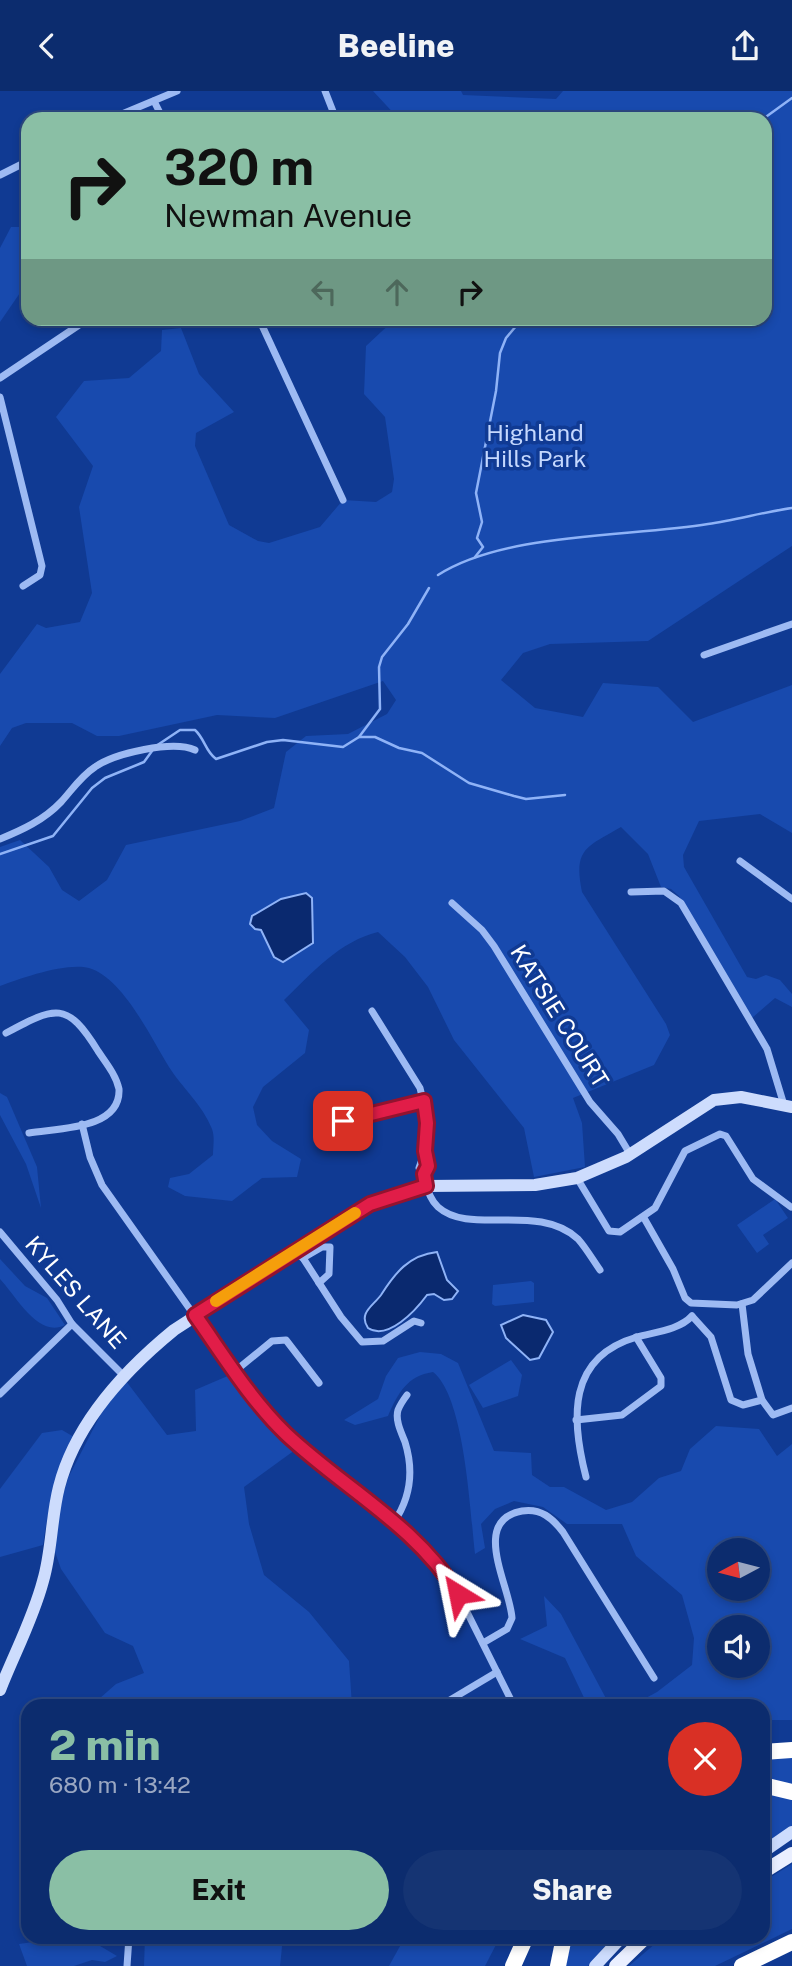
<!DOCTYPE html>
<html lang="en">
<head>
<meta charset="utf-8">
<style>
  :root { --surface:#0c2c6e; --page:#153473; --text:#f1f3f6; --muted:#9aa7c2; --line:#2c4881; --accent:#8abfa5 }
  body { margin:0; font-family:"Public Sans",sans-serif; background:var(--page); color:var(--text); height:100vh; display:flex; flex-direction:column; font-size:26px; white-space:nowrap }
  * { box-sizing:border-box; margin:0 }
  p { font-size:23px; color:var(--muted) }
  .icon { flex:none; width:38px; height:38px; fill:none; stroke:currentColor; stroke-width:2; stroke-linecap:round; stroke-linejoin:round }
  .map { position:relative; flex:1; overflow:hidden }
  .side { position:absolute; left:21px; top:1608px; width:749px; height:245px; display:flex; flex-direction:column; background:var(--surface); border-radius:21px; box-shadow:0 4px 10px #0003,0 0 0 2px var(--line) }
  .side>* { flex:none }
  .top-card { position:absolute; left:21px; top:21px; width:751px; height:214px; border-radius:21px; box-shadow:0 4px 10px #0003,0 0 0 2px var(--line); background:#8abfa5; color:#111; overflow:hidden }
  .needle { width:46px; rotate:263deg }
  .fabs { position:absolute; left:707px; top:1447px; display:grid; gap:14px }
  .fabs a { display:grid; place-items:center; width:63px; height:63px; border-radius:50%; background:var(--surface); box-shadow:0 4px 10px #0003,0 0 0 2px var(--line); font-size:35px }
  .pin { position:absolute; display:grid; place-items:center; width:60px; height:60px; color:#fff; margin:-30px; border-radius:14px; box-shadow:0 4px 10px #0006 }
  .me { position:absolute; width:77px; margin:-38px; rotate:325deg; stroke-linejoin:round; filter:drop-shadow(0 0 5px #0008) }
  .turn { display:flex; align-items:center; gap:24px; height:147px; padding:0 28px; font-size:32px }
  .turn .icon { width:91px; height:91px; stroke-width:2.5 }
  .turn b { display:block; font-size:49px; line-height:60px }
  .lanes { display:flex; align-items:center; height:66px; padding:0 28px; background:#0003; justify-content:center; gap:35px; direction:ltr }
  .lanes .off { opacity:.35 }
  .round { display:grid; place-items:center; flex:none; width:74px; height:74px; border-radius:37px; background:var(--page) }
  .overview { display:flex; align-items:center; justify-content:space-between; height:119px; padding:0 28px }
  h1 { font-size:42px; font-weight:800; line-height:52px; color:var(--accent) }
  .button { display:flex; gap:14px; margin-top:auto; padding:14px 28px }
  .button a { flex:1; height:80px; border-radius:42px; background:var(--accent); color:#111; font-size:28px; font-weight:800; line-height:80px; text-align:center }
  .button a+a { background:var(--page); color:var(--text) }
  header { display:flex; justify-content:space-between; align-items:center; height:91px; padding:0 28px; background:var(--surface); font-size:32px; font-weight:800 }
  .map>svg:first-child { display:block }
  .green { fill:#184aae; fill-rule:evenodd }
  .water { fill:#0a296f; stroke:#8fb3f7; stroke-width:2 }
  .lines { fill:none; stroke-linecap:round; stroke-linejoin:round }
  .stream { stroke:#8fb3f7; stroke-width:2.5 }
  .street { stroke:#9dbaf3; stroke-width:7 }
  .secondary { stroke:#cddcfd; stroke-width:12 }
  .primary { stroke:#eaefff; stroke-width:14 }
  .highway { stroke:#fff; stroke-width:16 }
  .route-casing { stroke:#92132f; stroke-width:18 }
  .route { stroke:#e11d48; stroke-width:12 }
  .slow { stroke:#f59e0b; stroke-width:12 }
  .labels { text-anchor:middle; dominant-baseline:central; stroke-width:7; stroke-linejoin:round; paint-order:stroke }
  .park-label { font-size:23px; fill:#c5d8fe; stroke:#103a93 }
  .street-label { font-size:23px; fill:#fff; stroke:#103a93 }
</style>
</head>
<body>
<header><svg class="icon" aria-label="back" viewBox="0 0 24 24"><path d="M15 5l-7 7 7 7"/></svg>Beeline<svg class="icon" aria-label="share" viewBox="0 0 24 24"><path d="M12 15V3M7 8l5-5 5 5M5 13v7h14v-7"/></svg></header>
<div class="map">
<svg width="792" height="1875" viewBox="0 0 792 1875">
  <rect width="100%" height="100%" fill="#103a93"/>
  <g class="green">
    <path d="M373,0H461L463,4L556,8L563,0H792V455L648,550L550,553L523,562L501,589L535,617L583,626L603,592L658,596L693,631L792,594V742L760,723L699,730L683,764L684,776L747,886L756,888L766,884L780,889L792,903V916L775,907L752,927L679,805L671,798L661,796L648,763L621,736C587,756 573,757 582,801L666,933L670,944L654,974L573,1007L582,1032L585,1076L534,1086L524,1037L454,949L428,896L405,866L378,841C340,850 312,882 284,909L309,939L305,962L263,996L253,1016L257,1034L272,1050L301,1068L297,1086L262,1087L232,1110L185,1105L168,1096L170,1087L189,1083L213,1064C213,1056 215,1046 212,1038C202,1013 183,998 169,976C151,947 123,887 89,877C67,871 21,887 0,895V756L20,749L49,776L62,799L79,810L107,789L126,754L240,730L274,717L286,661L306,645L348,643L387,623L396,609L383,590L275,627L217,624L119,645H97L72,632H26L12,637L0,655V583L37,533L46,537L80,531L92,502L79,416L93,375L56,326L84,290L129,287L161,260L162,239L181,237L199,283L234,321L196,342L195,355L229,434L258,450L269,452L320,436L343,409L376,411L392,401L394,388L385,326L364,303L366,255L395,228H765V28H399ZM305,802L274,866L252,825L281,808Z"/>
    <path d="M11,136H23L28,149V196L22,199L0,231V157Z"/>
    <path d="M0,1002L7,1006L37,1076L41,1117L26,1073L0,1024Z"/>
    <path d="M775,1108L788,1127L763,1144L769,1153L757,1162L737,1134Z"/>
    <path d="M0,1168L25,1195L47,1207L65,1234C39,1248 16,1205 0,1188Z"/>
    <path d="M531,1190L534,1192V1211L495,1215L492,1213L493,1194Z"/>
    <path d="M420,1261L441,1263L458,1272L494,1360L531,1362L532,1384L550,1396H564L606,1419L632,1411L659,1387L681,1380L690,1358L716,1335L759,1338L777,1365L792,1353V1629H763V1615H631L657,1601L692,1574L694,1547L682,1504L636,1465L622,1433H567L543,1416L514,1410L495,1418L481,1433L485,1457L475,1463C470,1421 465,1306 433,1281C407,1285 398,1302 388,1325L355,1334L344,1329L378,1308L386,1285L398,1267ZM719,1460H758V1498H719ZM719,1536H758V1575H719Z"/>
    <path d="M511,1269L522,1284L518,1305L483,1317L469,1294Z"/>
    <path d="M230,1284L264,1329L295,1359L244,1396L249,1433L264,1484L309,1521L349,1570L352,1615H91L116,1593L144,1582L133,1555L105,1542L61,1478L54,1458L58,1422L68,1387L103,1319L126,1290L167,1344L196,1340L195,1299Z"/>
    <path d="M62,1339L74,1346C57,1381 48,1416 43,1454L0,1466V1398L42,1342Z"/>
    <path d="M544,1505L561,1523L610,1615H588L565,1567L520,1548L547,1535Z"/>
    <path d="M792,1665V1695L763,1688V1666Z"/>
    <path d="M763,1700L792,1707V1735L763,1756Z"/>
    <path d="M792,1773V1838L715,1875H629L663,1846H763V1791Z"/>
    <path d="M39,1846L90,1849L117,1865L105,1871L92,1869L74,1875H27L19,1853L33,1851Z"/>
    <path d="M145,1846H283L280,1875H144Z"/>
    <path d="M405,1846H500L485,1875H389Z"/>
    <path d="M568,1846H613L588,1875H562Z"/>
  </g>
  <g class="water">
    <path d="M306,802L312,807L313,852L283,871L274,866L261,839L255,838L250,833L252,825L281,808Z"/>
    <path d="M437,1161L447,1189L458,1200L452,1208L444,1209L434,1203L427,1204C416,1219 388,1250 368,1237C358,1222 373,1215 381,1204C395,1182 409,1164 437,1161Z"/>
    <path d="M523,1224L546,1229L553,1241L539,1267L530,1269L506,1247L501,1234Z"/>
  </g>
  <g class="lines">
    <g class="stream">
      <path d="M763,28L792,7"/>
      <path d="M475,466L483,456L477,447L482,431L476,402L496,300L500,262L506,247L522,228"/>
      <path d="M438,484C505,441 630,446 708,433C736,429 764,421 792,417"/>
      <path d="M359,646H375L399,657L422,662L469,692L514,705L526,708L565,704"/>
      <path d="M156,655L180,639H195C205,648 205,660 216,668L267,651L283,649L343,656L359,646L380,618L379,576L382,566L408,533L429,497"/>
      <path d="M0,763L53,745L92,697L105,687L144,671L152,660"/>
    </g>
    <g class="street">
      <path d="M325,0L336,28"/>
      <path d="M154,10L163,28"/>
      <path d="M110,28L177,0"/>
      <path d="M0,84L28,70"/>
      <path d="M259,228L343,409"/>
      <path d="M0,287L88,228"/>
      <path d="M0,306L42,475L40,484L23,495"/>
      <path d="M704,564L792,533"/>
      <path d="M0,748C22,739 44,729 61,711C72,699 81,685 95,676C115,662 173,649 195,659"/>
      <path d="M740,770L792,808"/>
      <path d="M631,801L664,800L681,812L767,958L784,1014"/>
      <path d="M452,812L482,839L494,855L590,1011L618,1043L630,1063"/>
      <path d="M372,920L420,997L426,1022L425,1060L428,1075L424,1083"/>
      <path d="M6,942C56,915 67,910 98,960C106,972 116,984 119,998C121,1039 57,1037 29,1042"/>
      <path d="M326,1028H358L424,1010"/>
      <path d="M82,1033L90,1066L102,1094L250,1303L287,1344L402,1437L439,1475L458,1503L514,1615"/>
      <path d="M425,1060L419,1077C427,1088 426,1105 438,1116C470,1145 538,1111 578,1148C586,1157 593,1169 600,1179"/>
      <path d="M577,1087L609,1140L620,1141L655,1117L685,1060L720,1043L726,1045L753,1088L791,1116"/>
      <path d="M644,1127L673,1178L685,1207L691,1212L737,1214L753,1209L792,1172"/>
      <path d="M0,1141L57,1209L72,1233L124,1285"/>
      <path d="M294,1162L303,1167L341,1226L362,1251L383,1250L414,1230L421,1232"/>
      <path d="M303,1167L322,1156H330L329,1183L319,1192"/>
      <path d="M692,1225L711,1246L731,1309L743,1314L762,1309L748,1263L742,1213"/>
      <path d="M234,1281L272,1250L286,1249L319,1292"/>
      <path d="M0,1303L72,1233"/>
      <path d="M762,1309L773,1324L792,1317"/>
      <path d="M576,1329L622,1324L661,1295V1287L636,1246"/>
      <path d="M586,1386C571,1328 567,1266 637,1246C655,1241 679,1239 692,1225"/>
      <path d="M394,1431C411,1406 414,1380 405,1351C401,1341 395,1329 398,1319C400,1314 404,1308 407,1304"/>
      <path d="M483,1552L507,1538L512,1527C510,1495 470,1429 522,1420C541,1417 552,1427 563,1441L654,1587"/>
      <path d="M440,1615L497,1581"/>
      <path d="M127,1875L129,1846"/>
    </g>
    <g class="secondary">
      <path d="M0,1599C14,1563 33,1528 43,1490C52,1460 51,1427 59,1396C75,1333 125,1279 174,1239L325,1141L387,1106L426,1095L535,1094L577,1087L626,1066L714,1009L741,1006L792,1016"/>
      <path d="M763,1761L792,1741"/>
      <path d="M595,1875L622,1846"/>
    </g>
    <g class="primary">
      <path d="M763,1781L792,1763"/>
      <path d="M616,1875L646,1846"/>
    </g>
    <g class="highway">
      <path d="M763,1661L792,1659"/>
      <path d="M763,1694L792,1701"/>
      <path d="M513,1875L526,1846"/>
      <path d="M558,1875L564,1846"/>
      <path d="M742,1875L792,1851"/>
    </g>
  </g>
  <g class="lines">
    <defs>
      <path id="route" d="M343,1030L424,1010L427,1032L425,1060L428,1075L424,1083L426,1095L370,1113L195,1224C224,1265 250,1308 286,1343C343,1397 416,1434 458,1503"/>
    </defs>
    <use href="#route" class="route-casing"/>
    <use href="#route" class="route"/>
    <path class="slow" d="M216,1210L355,1122"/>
  </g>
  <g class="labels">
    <g class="park-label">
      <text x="535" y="341">Highland<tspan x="535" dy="26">Hills Park</tspan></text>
    </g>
    <g class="street-label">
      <text transform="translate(560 925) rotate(58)">KATSIE COURT</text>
      <text transform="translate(76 1201) rotate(49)">KYLES LANE</text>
    </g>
  </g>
</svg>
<div class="fabs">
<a><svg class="needle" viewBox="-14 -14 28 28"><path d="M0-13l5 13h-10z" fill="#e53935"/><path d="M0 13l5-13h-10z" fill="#9aa7c2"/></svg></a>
<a><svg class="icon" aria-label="sound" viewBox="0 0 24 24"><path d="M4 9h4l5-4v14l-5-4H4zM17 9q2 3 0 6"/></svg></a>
</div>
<div class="pin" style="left:343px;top:1030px;background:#d93025"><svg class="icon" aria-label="arrive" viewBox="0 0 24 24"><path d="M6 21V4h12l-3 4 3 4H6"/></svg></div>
<svg class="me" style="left:458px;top:1503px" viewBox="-20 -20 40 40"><path d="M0-17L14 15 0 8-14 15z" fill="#e11d48" stroke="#fff" stroke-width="4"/></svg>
<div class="top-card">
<div class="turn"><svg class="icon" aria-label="right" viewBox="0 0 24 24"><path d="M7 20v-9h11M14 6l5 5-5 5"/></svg><div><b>320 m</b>Newman Avenue</div></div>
<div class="lanes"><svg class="icon off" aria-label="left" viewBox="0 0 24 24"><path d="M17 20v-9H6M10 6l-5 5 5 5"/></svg><svg class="icon off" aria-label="ahead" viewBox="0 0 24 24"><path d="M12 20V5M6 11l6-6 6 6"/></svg><svg class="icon" aria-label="right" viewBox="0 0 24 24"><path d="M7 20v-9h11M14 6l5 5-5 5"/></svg></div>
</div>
<section class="side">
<div class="overview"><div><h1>2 min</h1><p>680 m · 13:42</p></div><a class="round" style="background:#d93025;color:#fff"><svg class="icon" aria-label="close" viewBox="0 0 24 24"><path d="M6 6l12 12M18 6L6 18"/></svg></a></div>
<div class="button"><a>Exit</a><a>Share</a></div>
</section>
</div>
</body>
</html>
